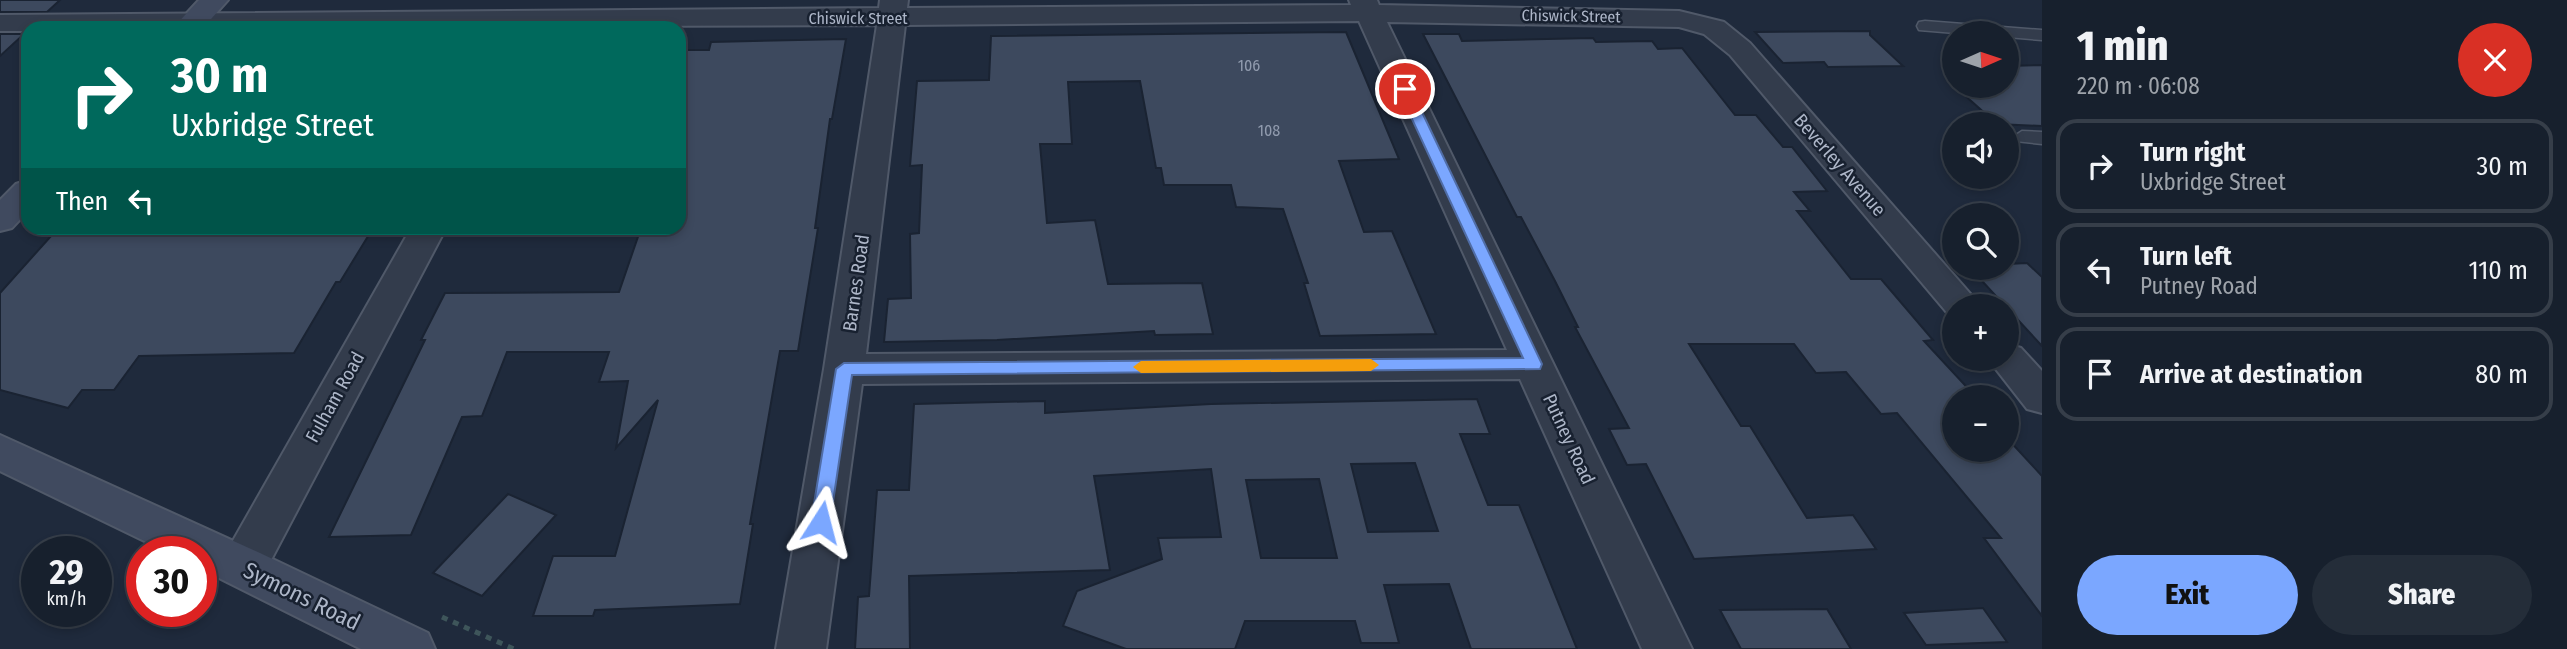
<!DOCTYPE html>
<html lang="en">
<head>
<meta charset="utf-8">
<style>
  :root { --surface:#17202d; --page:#242d39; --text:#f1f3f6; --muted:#9ea3aa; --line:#363e49; --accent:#7ba7ff }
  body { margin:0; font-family:"Fira Sans Condensed",sans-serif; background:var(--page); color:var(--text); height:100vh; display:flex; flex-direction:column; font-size:26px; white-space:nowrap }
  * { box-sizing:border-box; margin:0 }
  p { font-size:23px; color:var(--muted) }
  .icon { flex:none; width:38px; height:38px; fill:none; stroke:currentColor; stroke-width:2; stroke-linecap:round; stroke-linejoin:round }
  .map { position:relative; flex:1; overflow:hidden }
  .panel { display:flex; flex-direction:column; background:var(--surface); width:525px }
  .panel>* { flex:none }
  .banner { position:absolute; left:21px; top:21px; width:665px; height:214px; border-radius:21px; box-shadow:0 4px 10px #0003,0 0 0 2px var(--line); background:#00695c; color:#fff; overflow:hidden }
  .needle { width:46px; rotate:87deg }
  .buttons { position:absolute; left:1942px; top:21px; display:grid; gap:14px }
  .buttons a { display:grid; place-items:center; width:77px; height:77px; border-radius:50%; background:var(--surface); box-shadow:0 4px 10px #0003,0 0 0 2px var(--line); font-size:35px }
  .speed { position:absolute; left:21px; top:536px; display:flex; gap:14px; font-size:35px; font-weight:700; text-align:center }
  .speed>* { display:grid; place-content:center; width:91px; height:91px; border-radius:50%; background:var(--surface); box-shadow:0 4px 10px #0003,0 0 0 2px var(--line); line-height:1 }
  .speed small { font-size:18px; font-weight:400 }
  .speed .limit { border:10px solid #d22; background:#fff; color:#111 }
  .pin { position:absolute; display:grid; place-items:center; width:60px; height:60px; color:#fff; margin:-30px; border:4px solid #fff; border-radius:50%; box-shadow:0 2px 7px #0007 }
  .me { position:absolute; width:77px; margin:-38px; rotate:9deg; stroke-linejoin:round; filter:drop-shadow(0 0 5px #0008) }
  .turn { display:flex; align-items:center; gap:24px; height:147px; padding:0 35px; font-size:32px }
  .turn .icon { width:91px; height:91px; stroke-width:2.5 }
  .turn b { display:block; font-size:49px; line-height:60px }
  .then { display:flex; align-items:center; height:66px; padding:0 35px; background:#0003; gap:14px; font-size:26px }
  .round { display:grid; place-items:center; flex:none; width:74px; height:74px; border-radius:37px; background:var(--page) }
  .head { display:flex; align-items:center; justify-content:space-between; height:119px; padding:0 35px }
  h1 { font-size:42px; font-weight:800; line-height:52px }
  .primary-button { display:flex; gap:14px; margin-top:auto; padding:14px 35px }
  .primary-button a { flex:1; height:80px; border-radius:42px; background:var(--accent); color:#111; font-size:28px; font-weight:800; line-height:80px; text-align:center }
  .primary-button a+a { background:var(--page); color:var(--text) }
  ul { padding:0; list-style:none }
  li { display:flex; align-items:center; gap:21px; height:94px; margin:0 14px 10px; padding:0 21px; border:4px solid var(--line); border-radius:21px }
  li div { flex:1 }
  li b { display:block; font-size:26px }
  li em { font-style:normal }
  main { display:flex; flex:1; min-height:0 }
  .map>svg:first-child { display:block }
  .building { fill:#3d495e; stroke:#1a2332; stroke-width:2; fill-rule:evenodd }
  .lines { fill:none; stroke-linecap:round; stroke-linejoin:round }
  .lane-casing { stroke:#505969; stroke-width:3 }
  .street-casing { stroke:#505969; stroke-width:4 }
  .secondary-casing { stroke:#505969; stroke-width:4 }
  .path { stroke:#3e555a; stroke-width:5; stroke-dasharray:6 6; stroke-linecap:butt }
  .lane { fill:#333c4c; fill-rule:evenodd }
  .street { fill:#333c4c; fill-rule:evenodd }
  .secondary { fill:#404a5f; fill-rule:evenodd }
  .route { fill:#7ba7ff; stroke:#506da6; stroke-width:2 }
  .slow { fill:#f59e0b }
  .labels { text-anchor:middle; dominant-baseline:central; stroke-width:5; stroke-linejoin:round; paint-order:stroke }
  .far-street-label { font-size:16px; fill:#adb6c8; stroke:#182130 }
  .number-label { font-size:16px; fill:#919bae }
  .street-label { font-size:19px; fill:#adb6c8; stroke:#182130 }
  .near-street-label { font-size:23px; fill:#adb6c8; stroke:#182130 }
</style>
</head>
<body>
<main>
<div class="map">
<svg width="2042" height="649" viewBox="0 0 2042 649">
  <rect width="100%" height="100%" fill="#1f2a3c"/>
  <g class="building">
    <path d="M0,0H60L47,12H0Z"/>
    <path d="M1870,31V35L1903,66L1828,67L1824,62L1783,63L1755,32Z"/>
    <path d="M1346,32L1399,159L1339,161L1364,232L1392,231L1436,334L1320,336L1304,283H1308L1283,209L1236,207L1231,185H1164L1161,168H1156L1140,81L1068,82L1072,144H1040L1047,223L1095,220L1108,284L1202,283L1213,334L1155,335L1154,331L997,340L884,342L888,299L911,298L910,234L919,233L922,165L910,166L917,81L989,80L991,36Z"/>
    <path d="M0,34H24L0,56Z"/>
    <path d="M1423,34H1459L1462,41L1593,38L1596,42L1652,41L1658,49L1682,48L1735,115H1756L1783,147H1792L1827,191L1794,192L1810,211H1797L1851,279H1881L1933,340L1924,341L1976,397H1955V450H2007V438L2042,476V616L1984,538H2001L1897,413L1881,414L1846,372L1816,373L1794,344H1689L1741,426H1750L1807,518L1853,515L1876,549L1694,559L1646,464L1627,465L1609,429L1629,428L1575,327H1578L1555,281L1521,217H1517Z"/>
    <path d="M846,39L832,119H830L815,228H818L798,351H780L750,524H753L740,604L595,610L593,616H533L553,556H615L658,400L616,448L628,381L599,382L609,352H507L482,416L462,417L411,535L329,537L425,340H421L445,293L619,292L641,228H679V50H709L711,42Z"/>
    <path d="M2042,65V126L1997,124L1952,84L2007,86V66Z"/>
    <path d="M210,228H285L280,234L370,233L340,282H336L294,353L139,356L114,390H82L68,408L0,390V293L51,236L185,234L208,231Z"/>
    <path d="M2027,263L2042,277V346L1970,268H2007V264Z"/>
    <path d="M1477,399L1490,434H1460L1488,505H1519L1577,649H1471L1449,584L1384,585L1399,643H1361L1355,621H1245L1235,649H1126L1063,626L1077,591L1162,559L1158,538L1221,537L1211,469L1094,476L1110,570L909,576L910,649H855L858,597L869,596L877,490H909L914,404L1045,401V413L1211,404ZM1415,463L1438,531L1368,532L1351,464ZM1319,479L1337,558H1261L1246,480Z"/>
    <path d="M508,494L556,515L482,596L433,573Z"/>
    <path d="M1983,608L2007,642L1926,645L1904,613Z"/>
    <path d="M1827,609L1851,649H1741L1720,610Z"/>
  </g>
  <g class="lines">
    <defs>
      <g id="lane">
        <path d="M1925,21L2042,30V40L2007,37V33H1955L1919,30L1917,26L1919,22Z"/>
        <path d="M2022,131L2042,132V144L2015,141L2013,137Z"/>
      </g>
      <g id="street">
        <path d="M880,0H908L907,8L1351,5L1349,0H1377L1379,5L1679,11L1724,22L1750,43L1981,306H1955V317L1949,315L1730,55L1704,34L1679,27L1387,22L1692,649H1642L1520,379L862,384L826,649H776L824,369L877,25L28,28V31H0V15L879,8ZM1359,21L1507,350L866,354L905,25Z"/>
        <path d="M411,228H446L260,581L243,587L226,581L220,567L226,553Z"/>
        <path d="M2007,344L2021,348L2042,371V413L2027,409L1988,359H2007Z"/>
      </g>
      <g id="secondary">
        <path d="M199,0H228L203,28H173Z"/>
        <path d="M28,180V211L12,228L0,231V200L16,184Z"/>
        <path d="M0,435L260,553L428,633L435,649H361L201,569V551H165L0,471Z"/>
      </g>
    </defs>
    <use href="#lane" class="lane-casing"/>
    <use href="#street" class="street-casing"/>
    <use href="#secondary" class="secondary-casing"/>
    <path class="path" d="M442,617L514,649"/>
    <use href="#lane" class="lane"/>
    <use href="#street" class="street"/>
    <use href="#secondary" class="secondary"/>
  </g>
  <path class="route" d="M1405,85L1411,89L1542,364L1540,369L852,375L830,522L827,527L821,529L814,527L811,522L836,369L844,363L1523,358L1398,89Z"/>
  <path class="slow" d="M1371,359L1379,365L1371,371L1141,373L1133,367L1141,361Z"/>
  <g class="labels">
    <g class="far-street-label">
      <text transform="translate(1571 16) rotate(1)">Chiswick Street</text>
      <text x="858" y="18">Chiswick Street</text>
    </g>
    <g class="number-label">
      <text x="1249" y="65">106</text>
      <text x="1269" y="130">108</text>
    </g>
    <g class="street-label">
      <text transform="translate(1840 165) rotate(49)">Beverley Avenue</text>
      <text transform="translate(856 283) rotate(-82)">Barnes Road</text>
      <text transform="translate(335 397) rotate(-61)">Fulham Road</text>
      <text transform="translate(1569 439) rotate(65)">Putney Road</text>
    </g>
    <g class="near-street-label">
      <text transform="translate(302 596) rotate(26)">Symons Road</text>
    </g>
  </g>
</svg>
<div class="buttons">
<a><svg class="needle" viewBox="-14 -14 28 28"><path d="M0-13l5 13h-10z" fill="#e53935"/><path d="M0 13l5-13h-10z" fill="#9ea3aa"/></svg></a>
<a><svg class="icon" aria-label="sound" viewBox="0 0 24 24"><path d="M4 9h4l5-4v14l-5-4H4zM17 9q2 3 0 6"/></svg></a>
<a><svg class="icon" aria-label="search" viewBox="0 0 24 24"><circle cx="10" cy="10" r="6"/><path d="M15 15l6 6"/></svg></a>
<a>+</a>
<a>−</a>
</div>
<div class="speed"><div>29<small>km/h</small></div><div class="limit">30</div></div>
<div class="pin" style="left:1405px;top:89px;background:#d93025"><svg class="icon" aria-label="arrive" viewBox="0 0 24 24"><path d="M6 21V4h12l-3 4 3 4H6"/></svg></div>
<svg class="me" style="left:821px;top:522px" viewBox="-20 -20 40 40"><path d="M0-17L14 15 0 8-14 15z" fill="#7ba7ff" stroke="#fff" stroke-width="4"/></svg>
<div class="banner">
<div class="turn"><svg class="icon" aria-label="right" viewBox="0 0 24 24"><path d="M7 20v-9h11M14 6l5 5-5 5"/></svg><div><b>30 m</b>Uxbridge Street</div></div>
<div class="then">Then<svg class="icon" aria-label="left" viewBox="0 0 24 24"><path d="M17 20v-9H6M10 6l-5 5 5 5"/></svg></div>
</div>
</div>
<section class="panel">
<div class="head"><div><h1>1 min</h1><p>220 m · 06:08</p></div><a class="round" style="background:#d93025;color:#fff"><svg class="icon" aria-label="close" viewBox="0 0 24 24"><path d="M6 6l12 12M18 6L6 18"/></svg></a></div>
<ul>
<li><svg class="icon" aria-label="right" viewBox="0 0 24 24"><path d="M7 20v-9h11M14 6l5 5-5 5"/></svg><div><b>Turn right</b><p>Uxbridge Street</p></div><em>30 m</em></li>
<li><svg class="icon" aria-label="left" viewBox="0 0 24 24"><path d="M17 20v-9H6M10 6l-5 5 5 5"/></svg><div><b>Turn left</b><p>Putney Road</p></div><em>110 m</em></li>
<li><svg class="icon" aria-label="arrive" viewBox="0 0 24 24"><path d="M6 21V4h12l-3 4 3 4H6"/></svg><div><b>Arrive at destination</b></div><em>80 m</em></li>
</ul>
<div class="primary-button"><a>Exit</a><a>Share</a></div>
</section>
</main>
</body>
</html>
